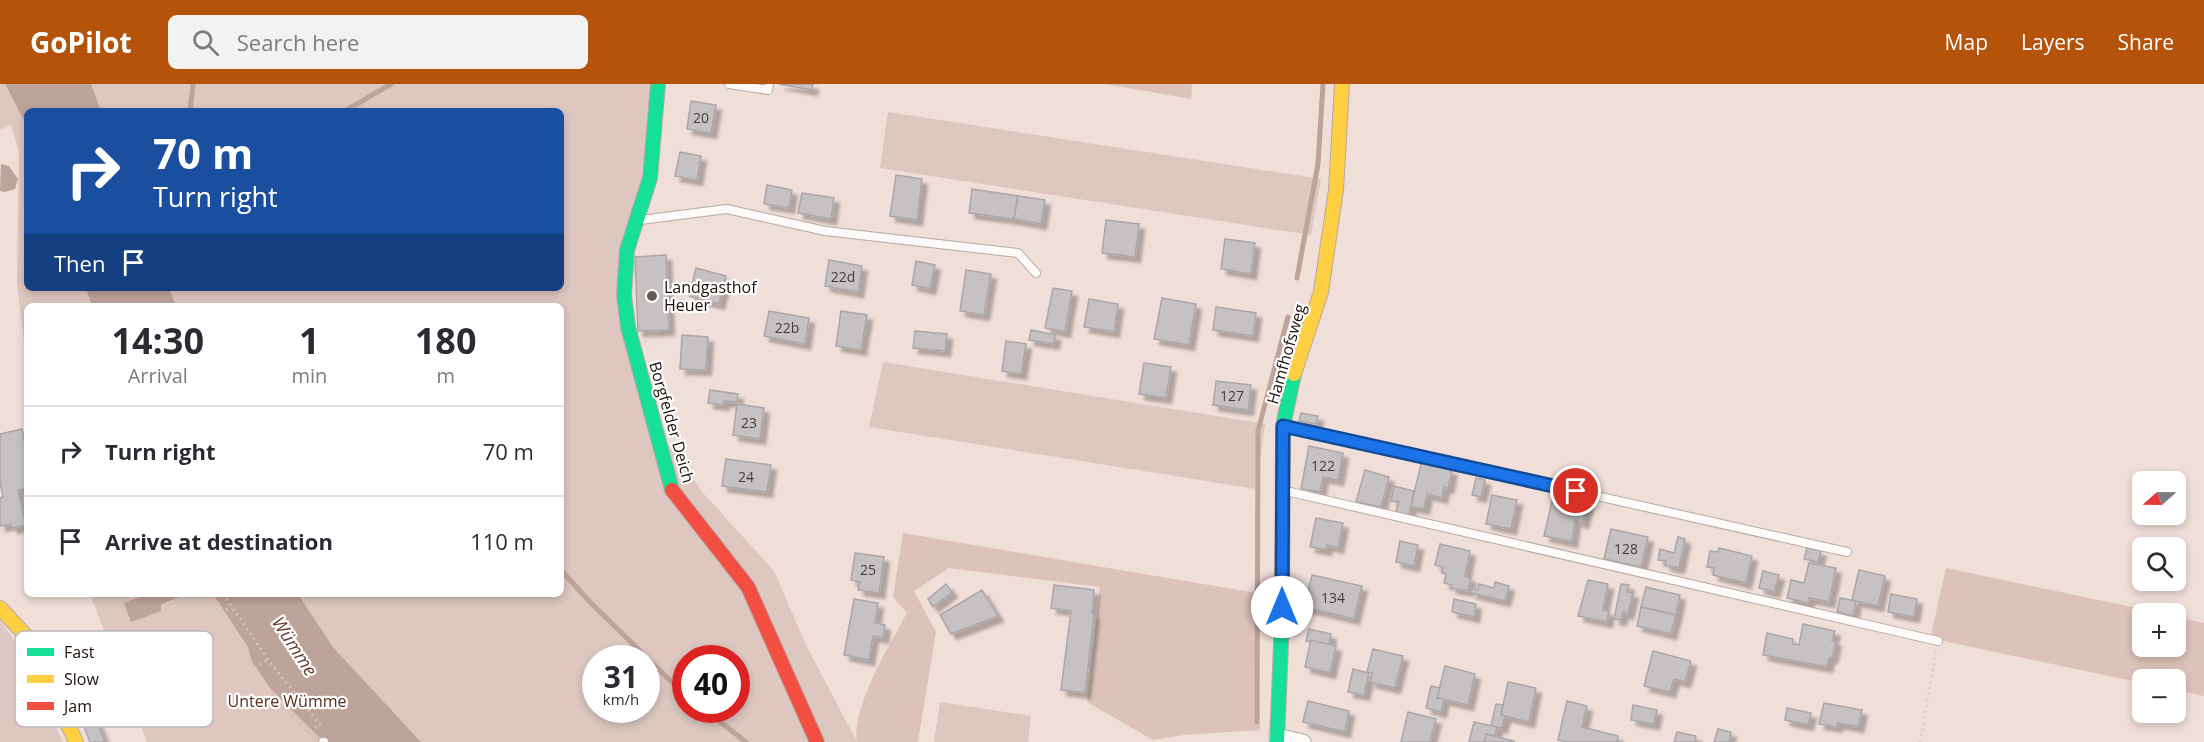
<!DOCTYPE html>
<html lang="en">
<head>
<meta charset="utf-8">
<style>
  :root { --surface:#fff; --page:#f2f2f3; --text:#2b2b33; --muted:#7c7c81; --line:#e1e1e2; --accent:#b45309 }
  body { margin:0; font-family:"Open Sans",sans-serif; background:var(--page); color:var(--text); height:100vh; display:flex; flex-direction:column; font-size:22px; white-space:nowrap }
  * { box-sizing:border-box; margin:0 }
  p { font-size:20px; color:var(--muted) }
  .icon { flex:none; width:33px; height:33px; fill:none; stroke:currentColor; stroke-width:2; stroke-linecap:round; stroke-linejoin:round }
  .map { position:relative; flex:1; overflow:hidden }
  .side { position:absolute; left:24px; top:219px; width:540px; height:294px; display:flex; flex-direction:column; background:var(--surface); border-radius:9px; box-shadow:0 3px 9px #0003 }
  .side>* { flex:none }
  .hud { position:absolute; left:24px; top:24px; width:540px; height:183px; border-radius:9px; box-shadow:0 3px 9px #0003; background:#1a4fa0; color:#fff; overflow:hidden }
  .needle { width:39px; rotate:250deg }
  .controls { position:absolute; left:2132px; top:387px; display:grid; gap:12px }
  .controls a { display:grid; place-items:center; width:54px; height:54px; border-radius:9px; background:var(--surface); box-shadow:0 3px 9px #0003; font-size:30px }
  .speed { position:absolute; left:582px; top:561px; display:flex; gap:12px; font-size:30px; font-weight:700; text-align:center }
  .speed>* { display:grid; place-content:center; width:78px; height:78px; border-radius:50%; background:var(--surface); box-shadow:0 3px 9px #0003; line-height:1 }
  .speed small { font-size:15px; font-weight:400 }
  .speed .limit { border:9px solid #d22; background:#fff; color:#111 }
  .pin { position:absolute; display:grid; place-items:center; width:51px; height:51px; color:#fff; margin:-26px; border:3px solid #fff; border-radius:50%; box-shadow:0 2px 6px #0007 }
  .me { position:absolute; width:66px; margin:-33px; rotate:0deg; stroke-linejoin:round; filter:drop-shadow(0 0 4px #0008) }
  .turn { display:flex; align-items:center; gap:21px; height:126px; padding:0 30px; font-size:27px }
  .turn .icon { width:78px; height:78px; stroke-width:2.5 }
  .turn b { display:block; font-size:42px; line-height:51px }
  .then { display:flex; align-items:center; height:57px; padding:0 30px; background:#0003; gap:12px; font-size:22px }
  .eta { display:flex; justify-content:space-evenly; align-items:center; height:102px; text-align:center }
  .eta b { font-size:36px; font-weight:700; line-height:42px }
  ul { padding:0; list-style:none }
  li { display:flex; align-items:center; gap:18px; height:90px; padding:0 30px; border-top:2px solid var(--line) }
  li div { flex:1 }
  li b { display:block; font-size:22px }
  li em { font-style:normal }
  header { display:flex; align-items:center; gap:36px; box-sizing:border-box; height:84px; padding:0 30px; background:var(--accent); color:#fff }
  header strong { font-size:28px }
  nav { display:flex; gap:33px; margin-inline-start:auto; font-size:21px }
  .search { width:420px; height:54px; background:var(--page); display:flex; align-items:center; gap:15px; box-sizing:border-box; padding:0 21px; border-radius:9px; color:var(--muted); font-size:22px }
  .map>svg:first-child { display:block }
  .green { fill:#ddc7c0; fill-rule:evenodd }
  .forest { fill:#dcc2ba }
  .water { fill:#bea39a }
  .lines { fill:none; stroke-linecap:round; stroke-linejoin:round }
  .stream { stroke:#bea39a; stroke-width:5 }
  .building { fill:#c6c2c4; stroke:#aaa6a9; stroke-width:1.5; filter:url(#shadow) }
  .lane-casing { stroke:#b8a9a4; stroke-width:10 }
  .street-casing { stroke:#b8a9a4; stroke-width:17 }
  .fast-casing { stroke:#b8a9a4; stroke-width:16 }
  .slow-casing { stroke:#b8a9a4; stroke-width:16 }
  .jam-casing { stroke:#b8a9a4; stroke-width:16 }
  .path { stroke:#d2ccca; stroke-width:3; stroke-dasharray:1.5 4.5; stroke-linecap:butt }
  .lane { stroke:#fdfaf9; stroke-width:8 }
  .street { stroke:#fdfaf9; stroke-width:15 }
  .fast { stroke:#16e098; stroke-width:14 }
  .slow { stroke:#ffcf43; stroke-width:14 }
  .jam { stroke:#f24e42; stroke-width:14 }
  .route-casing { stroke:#114b97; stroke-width:15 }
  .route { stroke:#1a73e8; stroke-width:10 }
  .poi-dot { fill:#675853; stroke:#fff; stroke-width:2 }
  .labels { text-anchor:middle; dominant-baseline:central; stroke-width:4.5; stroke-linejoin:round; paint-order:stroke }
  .number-label { font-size:14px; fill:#473c39 }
  .poi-label { font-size:16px; fill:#1d100b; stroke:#fff; text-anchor:start }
  .street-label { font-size:16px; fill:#1d100b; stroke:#fff }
  .park-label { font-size:16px; fill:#5b2e1e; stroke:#fff }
  .water-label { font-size:18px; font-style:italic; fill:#673929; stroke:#fff }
  .key { fill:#fff; stroke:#bbb7b6; stroke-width:1.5 }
  .key-label { font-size:16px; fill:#1d100b }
</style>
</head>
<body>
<header>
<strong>GoPilot</strong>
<div class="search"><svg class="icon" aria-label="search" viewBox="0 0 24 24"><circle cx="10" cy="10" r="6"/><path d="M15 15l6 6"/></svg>Search here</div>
<nav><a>Map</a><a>Layers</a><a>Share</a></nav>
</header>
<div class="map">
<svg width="2204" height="658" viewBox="0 0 2204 658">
  <defs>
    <filter id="shadow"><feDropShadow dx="5.5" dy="5.5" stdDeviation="1.5" flood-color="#0004"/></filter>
  </defs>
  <rect width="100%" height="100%" fill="#f0ded8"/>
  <g class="green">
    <path d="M0,0H59L27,27V204H138L145,222H27V283L17,200L19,68L11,41L0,46Z"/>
    <path d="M91,0H652L640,108L623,154L648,333L704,410L774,487L806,561L857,658H421L333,563L298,510H561V222H176L169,204H561V27H101ZM596,574H646V626H596ZM686,574H736V626H686Z"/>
    <path d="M888,28L1321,95L1311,151L880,84Z"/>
    <path d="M883,278L1265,340L1256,405L869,343Z"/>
    <path d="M90,510H147L124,519L161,522L186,510H262L383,658H147Z"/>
    <path d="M0,537L12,553L63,658H0Z"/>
    <path d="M940,618L1031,632L1028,658H934Z"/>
  </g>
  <g class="forest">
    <path d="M1105,0H1192L1191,15Z"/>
    <path d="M903,449L1256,509L1260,646L1184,651L1153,656L1087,618L1100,503L949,484L914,507L936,548L918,658H857C851,624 890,560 907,529L893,513Z"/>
    <path d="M1946,484L2160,529L2142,530V562H2175V533L2204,539V612L2175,606V596H2142V599L1948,558L1931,551Z"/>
    <path d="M271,605L324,658H314L270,612Z"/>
  </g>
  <g class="water">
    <path d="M5,0H91L101,27H27V42Z"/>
    <path d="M1,80L9,82L18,95L15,105L5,108L0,107Z"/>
    <path d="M86,204H169L176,222H92Z"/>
    <path d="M147,510H186L161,521V527L131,538L124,519Z"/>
    <path d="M213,510H298L333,563L421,658H324L271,605L252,578L248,563Z"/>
  </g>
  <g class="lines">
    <g class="stream">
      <path d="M190,27L193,0"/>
      <path d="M345,27L391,0"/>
      <path d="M1297,194L1318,80L1323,0"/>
      <path d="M561,486L589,517L686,612"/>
      <path d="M705,626L746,658"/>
      <path d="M1257,638L1258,347L1288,233"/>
    </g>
  </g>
  <g class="building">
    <path d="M779,0H813L812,6Z"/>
    <path d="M691,17L716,21L711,49L687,45Z"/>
    <path d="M680,68L701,72L697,96L675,92Z"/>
    <path d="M896,91L922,95L917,136L890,132Z"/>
    <path d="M767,101L792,106L789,124L764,120Z"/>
    <path d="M972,105L1018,112L1014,135L969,129Z"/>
    <path d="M802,109L834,114L831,135L798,129Z"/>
    <path d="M1018,112L1045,116L1041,140L1014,135Z"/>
    <path d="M1106,136L1139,140L1135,173L1102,169Z"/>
    <path d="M1225,155L1255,159L1251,190L1221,185Z"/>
    <path d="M666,171L669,246L638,247L635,173Z"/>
    <path d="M829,176L862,182L858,208L825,202Z"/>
    <path d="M916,177L935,181L930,205L912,201Z"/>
    <path d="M696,184L726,192L719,220L689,212Z"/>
    <path d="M966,186L991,190L984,231L960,227Z"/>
    <path d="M1053,204L1072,207L1065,248L1045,244Z"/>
    <path d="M1162,214L1196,220L1189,261L1154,255Z"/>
    <path d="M1089,215L1118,220L1114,248L1084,243Z"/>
    <path d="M1216,223L1256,229L1253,252L1213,246Z"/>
    <path d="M769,227L809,234L805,260L764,252Z"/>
    <path d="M841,227L867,231L861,266L836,262Z"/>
    <path d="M1031,246L1055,251L1054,260L1029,256Z"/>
    <path d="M915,247L947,250L945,267L913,264Z"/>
    <path d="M682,251L708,253L706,286L680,285Z"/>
    <path d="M1006,257L1026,260L1021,290L1002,287Z"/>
    <path d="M1144,279L1171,283L1166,314L1139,310Z"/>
    <path d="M1216,297L1251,301L1248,326L1213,321Z"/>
    <path d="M710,306L738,310L737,318L724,317L723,321L708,319Z"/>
    <path d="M737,320L764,324L760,355L733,351Z"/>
    <path d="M1301,329L1318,332L1316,340L1299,337Z"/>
    <path d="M22,345L27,369V404L18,406L26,441L12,444L11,440L0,442V414L3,413L0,398V350Z"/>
    <path d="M1309,362L1343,369L1338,396L1323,393L1320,408L1301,405Z"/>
    <path d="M726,375L771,381L767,408L722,402Z"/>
    <path d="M1422,376L1445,381L1444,384L1452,386L1448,404L1444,403L1442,414L1427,410L1424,425L1411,422Z"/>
    <path d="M1365,386L1389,393L1381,423L1356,418Z"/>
    <path d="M1476,394L1485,396L1481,413L1472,411Z"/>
    <path d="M1394,402L1414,407L1409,431L1396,428L1399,418L1391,417Z"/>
    <path d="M1492,411L1517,416L1511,445L1486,440Z"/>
    <path d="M1553,413L1588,419L1583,439L1575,436L1572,458L1544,452Z"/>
    <path d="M1316,434L1343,439L1338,464L1327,461L1326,466L1310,463Z"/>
    <path d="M1611,445L1648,453L1641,483L1604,475Z"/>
    <path d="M1678,453L1685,455L1679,484L1665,481L1666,477L1658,476L1660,465L1674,469Z"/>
    <path d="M1400,457L1418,461L1414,482L1396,478Z"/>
    <path d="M1440,460L1470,467L1465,492L1471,494L1468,507L1451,504L1452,501L1444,499L1446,490L1442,489L1443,483L1435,481Z"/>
    <path d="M1719,464L1752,472L1746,499L1713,491L1714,484L1707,483L1710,467L1718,468Z"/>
    <path d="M1807,464L1821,467L1818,478L1804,475Z"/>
    <path d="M855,469L884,473L879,509L858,506L860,498L851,496Z"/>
    <path d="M1809,479L1836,484L1829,518L1809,514L1808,519L1787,514L1791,496L1804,499Z"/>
    <path d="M1859,486L1885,492L1878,522L1852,516Z"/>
    <path d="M1763,487L1779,491L1774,508L1759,504Z"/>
    <path d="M1312,491L1362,502L1354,535L1304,523Z"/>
    <path d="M1588,496L1608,500L1603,526L1609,527L1607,538L1578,532Z"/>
    <path d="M1495,498L1509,502L1505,517L1471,509L1472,505L1478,506L1479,500L1494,504Z"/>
    <path d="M946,500L952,508L933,523L928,515Z"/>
    <path d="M1621,500L1629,501L1627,508L1633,509L1628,530L1623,528L1621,536L1614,535Z"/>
    <path d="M1054,501L1094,506L1092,529L1094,530L1085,609L1061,606L1071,527L1051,524Z"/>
    <path d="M1646,503L1680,511L1676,531L1641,523Z"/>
    <path d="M982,506L998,532L951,550L940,531Z"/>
    <path d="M1891,510L1917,515L1914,533L1888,528Z"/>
    <path d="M1840,514L1856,517L1853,532L1837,528Z"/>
    <path d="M854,515L878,519L875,539L885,541L883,554L873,552L869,576L844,571Z"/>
    <path d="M1454,515L1476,520L1474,533L1452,528Z"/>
    <path d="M1641,523L1676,531L1671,550L1637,542Z"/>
    <path d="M1803,540L1835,547L1832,557H1836L1832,574H1829L1827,583L1763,571L1767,549L1793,555V560L1799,561Z"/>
    <path d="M1309,545L1331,550L1329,560L1306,557Z"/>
    <path d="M1311,556L1336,562L1330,589L1305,583Z"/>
    <path d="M1373,565L1403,572L1395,604L1370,598L1372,589L1367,588Z"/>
    <path d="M1653,567L1691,577L1685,598L1674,595L1670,608L1644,602Z"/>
    <path d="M1445,582L1475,590L1468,621L1437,614Z"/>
    <path d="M1353,585L1369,589L1364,611L1348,608Z"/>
    <path d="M1508,598L1536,604L1529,638L1501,631Z"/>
    <path d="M1431,602L1440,604L1437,614L1444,615L1441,628L1426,624Z"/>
    <path d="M1308,617L1349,627L1345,648L1303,638Z"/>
    <path d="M1567,617L1587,622L1582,643L1618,652L1617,658H1567L1558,656Z"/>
    <path d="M1824,619L1862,626L1858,643L1838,639L1837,643L1819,640Z"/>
    <path d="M1496,620L1503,621L1501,631L1505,632L1502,644L1491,642Z"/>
    <path d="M1633,621L1657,626L1654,640L1631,636Z"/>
    <path d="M1787,624L1811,629L1808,641L1785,636Z"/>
    <path d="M1408,628L1436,635L1430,658H1401Z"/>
    <path d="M97,638L105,658H90L84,643Z"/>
    <path d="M1474,638L1497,643L1495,652L1486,650L1485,658H1469Z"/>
    <path d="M1718,645L1731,648L1729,658H1714Z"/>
    <path d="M1677,648L1696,652L1695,658H1674Z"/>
    <path d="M1486,650L1514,657V658H1485Z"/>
  </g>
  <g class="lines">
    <defs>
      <g id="lane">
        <path d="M729,0L768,6L769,0"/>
        <path d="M640,136L727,125L825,147L1018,169L1036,189"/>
        <path d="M1284,342L1847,468"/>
        <path d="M1286,407L1938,557"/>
        <path d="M323,658H324"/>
      </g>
      <path id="street" d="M1277,652L1303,658"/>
      <g id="fast">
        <path d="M658,0L650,94L627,166L624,211L628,243L672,406"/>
        <path d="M1277,658L1282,536L1283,342L1294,290"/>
      </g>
      <g id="slow">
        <path d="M1294,290L1321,208L1336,106L1342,0"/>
        <path d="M0,524L28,554L76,658"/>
      </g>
      <path id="jam" d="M672,406L748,503L817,658"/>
    </defs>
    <use href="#lane" class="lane-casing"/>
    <use href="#street" class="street-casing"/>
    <use href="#fast" class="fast-casing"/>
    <use href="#slow" class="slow-casing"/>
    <use href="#jam" class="jam-casing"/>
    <g class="path">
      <path d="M223,510L272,581L322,643"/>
      <path d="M221,529L231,523"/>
      <path d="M255,584L268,575"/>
      <path d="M310,647L320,640"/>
      <path d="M1920,658L1936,567"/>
    </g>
    <use href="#lane" class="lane"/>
    <use href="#street" class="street"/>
    <use href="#fast" class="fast"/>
    <use href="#slow" class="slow"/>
    <use href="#jam" class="jam"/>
  </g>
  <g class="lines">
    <defs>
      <path id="route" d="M1282,523L1283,342L1576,407"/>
    </defs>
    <use href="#route" class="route-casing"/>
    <use href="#route" class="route"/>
  </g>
  <circle class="poi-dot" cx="652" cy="212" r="6"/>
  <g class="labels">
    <g class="number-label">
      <text x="701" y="33">20</text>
      <text x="843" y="192">22d</text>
      <text x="787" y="243">22b</text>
      <text x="1232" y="311">127</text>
      <text x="749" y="338">23</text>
      <text x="1323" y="381">122</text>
      <text x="746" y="392">24</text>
      <text x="1626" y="464">128</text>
      <text x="868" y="485">25</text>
      <text x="1333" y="513">134</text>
    </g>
    <g class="poi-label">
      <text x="664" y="203">Landgasthof<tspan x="664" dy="18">Heuer</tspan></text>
    </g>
    <g class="street-label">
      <text transform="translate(1286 270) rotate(-74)">Hamfhofsweg</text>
      <text transform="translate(672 338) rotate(74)">Borgfelder Deich</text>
    </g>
    <g class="park-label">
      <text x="287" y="617">Untere Wümme</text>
    </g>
    <g class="water-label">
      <text transform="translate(295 562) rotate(57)">Wümme</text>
    </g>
  </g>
  <rect x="15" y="547" width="198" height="96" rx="9" class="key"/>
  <rect x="27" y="564" width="27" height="8" fill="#16e098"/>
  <rect x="27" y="591" width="27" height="8" fill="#ffcf43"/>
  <rect x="27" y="618" width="27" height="8" fill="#f24e42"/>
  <g class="key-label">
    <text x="64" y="574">Fast</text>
    <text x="64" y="601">Slow</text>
    <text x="64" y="628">Jam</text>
  </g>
</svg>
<div class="controls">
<a><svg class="needle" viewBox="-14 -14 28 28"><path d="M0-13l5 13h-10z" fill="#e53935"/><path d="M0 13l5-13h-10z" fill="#7c7c81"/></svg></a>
<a><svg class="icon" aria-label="search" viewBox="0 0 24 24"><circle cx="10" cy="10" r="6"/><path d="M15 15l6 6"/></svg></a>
<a>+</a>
<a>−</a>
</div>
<div class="speed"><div>31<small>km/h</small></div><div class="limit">40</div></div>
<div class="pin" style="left:1576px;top:407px;background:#d93025"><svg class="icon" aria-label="arrive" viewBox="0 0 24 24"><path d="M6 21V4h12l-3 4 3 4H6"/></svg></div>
<svg class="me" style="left:1282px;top:523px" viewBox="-20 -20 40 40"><circle r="19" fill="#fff"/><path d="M0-13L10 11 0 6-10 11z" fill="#1a73e8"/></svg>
<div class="hud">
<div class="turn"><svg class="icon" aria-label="right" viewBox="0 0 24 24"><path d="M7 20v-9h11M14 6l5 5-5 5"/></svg><div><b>70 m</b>Turn right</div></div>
<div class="then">Then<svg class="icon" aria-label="arrive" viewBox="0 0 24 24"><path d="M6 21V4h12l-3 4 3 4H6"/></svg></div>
</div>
<section class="side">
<div class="eta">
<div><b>14:30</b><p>Arrival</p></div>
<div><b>1</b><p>min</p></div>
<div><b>180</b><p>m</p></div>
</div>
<ul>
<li><svg class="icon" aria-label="right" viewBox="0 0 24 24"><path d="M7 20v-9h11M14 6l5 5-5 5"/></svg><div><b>Turn right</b></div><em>70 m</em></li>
<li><svg class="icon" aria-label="arrive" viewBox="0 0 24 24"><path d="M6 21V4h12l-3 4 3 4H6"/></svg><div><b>Arrive at destination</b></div><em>110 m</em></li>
</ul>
</section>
</div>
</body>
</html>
